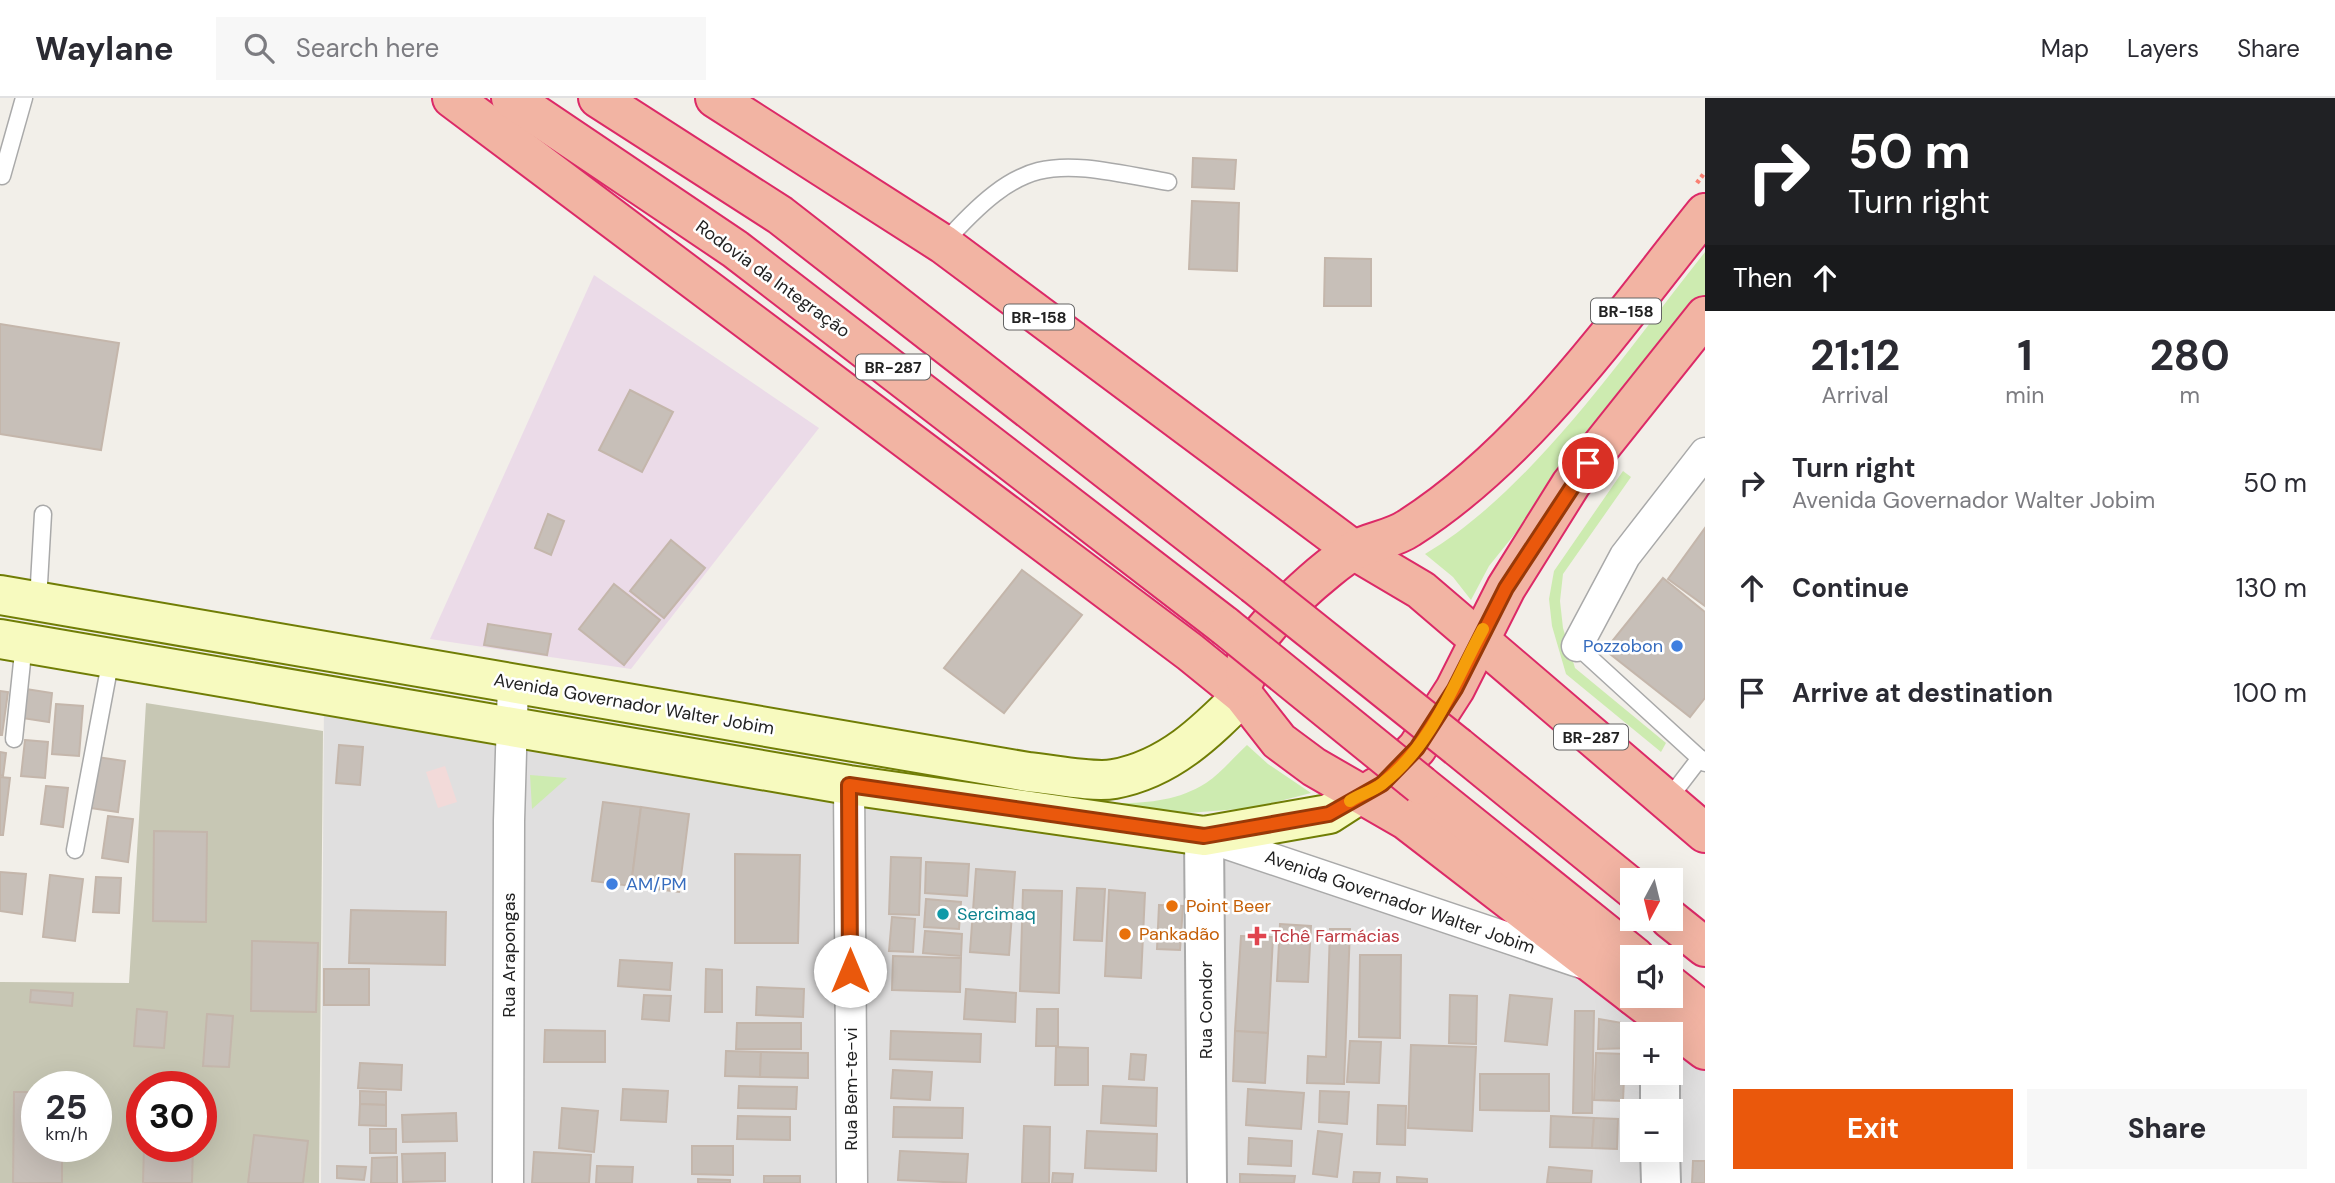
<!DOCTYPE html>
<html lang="en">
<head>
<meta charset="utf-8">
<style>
  :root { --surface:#fff; --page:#f7f7f7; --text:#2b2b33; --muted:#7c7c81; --line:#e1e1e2; --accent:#ea580c }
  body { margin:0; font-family:"DM Sans",sans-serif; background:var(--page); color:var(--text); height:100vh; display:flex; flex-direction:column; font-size:26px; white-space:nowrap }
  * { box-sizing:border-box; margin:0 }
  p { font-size:23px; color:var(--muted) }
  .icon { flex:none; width:38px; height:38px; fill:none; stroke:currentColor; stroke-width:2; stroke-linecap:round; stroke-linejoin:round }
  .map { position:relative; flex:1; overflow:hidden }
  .details { display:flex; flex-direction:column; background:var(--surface); width:630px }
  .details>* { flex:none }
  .guide { background:#202124; color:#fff; overflow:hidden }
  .needle { width:46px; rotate:187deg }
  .controls { position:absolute; left:1620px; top:770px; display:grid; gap:14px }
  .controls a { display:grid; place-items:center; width:63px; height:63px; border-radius:0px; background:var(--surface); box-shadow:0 7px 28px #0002; font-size:35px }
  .speed { position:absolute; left:21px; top:973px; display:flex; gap:14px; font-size:35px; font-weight:700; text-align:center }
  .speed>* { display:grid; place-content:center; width:91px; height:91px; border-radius:50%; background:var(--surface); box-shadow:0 7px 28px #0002; line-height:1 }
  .speed small { font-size:18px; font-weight:400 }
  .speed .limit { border:10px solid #d22; background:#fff; color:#111 }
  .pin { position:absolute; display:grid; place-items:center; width:60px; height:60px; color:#fff; margin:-30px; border:4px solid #fff; border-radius:50%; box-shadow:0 2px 7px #0007 }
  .me { position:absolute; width:77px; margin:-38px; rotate:0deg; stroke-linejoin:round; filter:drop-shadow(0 0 5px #0008) }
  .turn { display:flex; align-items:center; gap:24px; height:147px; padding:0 28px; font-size:32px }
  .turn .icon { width:91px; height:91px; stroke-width:2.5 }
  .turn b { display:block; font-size:49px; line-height:60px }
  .then { display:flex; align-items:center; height:66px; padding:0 28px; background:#0003; gap:14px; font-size:26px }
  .eta { display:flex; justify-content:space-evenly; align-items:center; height:119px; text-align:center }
  .eta b { font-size:42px; font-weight:700; line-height:49px }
  .cta { display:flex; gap:14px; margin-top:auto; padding:14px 28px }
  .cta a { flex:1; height:80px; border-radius:0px; background:var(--accent); color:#fff; font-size:28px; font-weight:700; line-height:80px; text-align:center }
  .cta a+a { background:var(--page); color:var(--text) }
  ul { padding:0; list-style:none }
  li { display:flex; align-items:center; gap:21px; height:105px; padding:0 28px }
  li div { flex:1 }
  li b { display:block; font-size:26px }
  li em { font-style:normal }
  header { display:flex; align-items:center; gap:42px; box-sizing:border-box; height:98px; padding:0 35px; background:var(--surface); border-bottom:2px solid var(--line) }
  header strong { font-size:33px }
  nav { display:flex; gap:38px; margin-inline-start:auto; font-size:24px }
  .search { width:490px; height:63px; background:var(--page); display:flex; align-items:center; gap:18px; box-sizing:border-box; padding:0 24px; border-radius:0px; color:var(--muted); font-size:26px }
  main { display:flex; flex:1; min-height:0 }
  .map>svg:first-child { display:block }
  .residential { fill:#e0dfdf; fill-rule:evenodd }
  .commercial { fill:#f2dad9 }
  .industrial { fill:#ebdbe8 }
  .construction { fill:#c7c7b4; fill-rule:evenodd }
  .grass { fill:#cdebb0 }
  .building { fill:#c7bfb8; stroke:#c4b6ab; stroke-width:2 }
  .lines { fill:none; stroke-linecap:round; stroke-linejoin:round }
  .service-casing { stroke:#a9a9a9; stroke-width:19 }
  .minor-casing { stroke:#a9a9a9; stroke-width:33 }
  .tertiary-casing { stroke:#a9a9a9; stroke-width:42 }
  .secondary-casing { stroke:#707d05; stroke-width:42 }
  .trunk-casing { stroke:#dc2a67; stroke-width:42 }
  .path { stroke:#fa8072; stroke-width:4.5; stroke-dasharray:3.5 3.5; stroke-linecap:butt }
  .service { stroke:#fff; stroke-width:16 }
  .minor { stroke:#fff; stroke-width:30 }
  .tertiary { stroke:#fff; stroke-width:38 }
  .secondary { stroke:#f7fabf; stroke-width:38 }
  .trunk { stroke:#f2b4a3; stroke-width:38 }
  .trunk-bridge-casing { stroke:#dc2a67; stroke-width:42; stroke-linecap:butt }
  .trunk-bridge { stroke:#f2b4a3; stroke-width:38 }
  .route-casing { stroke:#983908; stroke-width:18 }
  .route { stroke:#ea580c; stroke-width:12 }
  .slow { stroke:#f59e0b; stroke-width:12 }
  .shop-dot { fill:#3f7fe0; stroke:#fff; stroke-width:2.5 }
  .food-dot { fill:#e8710a; stroke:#fff; stroke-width:2.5 }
  .culture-dot { fill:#0f9aa8; stroke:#fff; stroke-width:2.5 }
  .health-dot { fill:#e0444e; stroke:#fff; stroke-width:2.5 }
  .labels { text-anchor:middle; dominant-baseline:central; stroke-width:5; stroke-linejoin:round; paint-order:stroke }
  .shield { fill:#fff; stroke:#646464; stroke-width:2 }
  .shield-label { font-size:16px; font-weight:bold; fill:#222 }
  .street-label { font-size:18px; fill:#222; stroke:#fff }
  .shop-label { font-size:18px; fill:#366cbe; stroke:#fff; text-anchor:end }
  .food-label { font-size:18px; fill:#c56008; stroke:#fff; text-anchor:start }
  .culture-label { font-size:18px; fill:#0d838f; stroke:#fff; text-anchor:start }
  .health-label { font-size:18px; fill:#be3a42; stroke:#fff; text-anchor:start }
</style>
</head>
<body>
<header>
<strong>Waylane</strong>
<div class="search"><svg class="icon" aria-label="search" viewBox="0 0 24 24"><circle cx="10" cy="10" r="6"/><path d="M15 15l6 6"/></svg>Search here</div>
<nav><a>Map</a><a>Layers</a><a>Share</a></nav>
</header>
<main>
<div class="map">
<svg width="1705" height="1085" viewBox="0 0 1705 1085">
  <rect width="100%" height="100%" fill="#f2efe9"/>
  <path class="residential" d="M324,597L1204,738L1537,851L1705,952V1085H321ZM1633,936H1671V975H1633ZM1633,1013H1671V1052H1633Z"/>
  <path class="commercial" d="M445,668L457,704L438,710L426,674Z"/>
  <path class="industrial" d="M594,177L819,330L631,571L430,541Z"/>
  <path class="construction" d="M146,605L323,633L319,1085H0V884L129,885ZM37,989H96V1048H37ZM142,989H201V1048H142Z"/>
  <g class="grass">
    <path d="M1705,154V199L1489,468L1471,502L1453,479L1425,456C1533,392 1627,252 1705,154Z"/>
    <path d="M1623,373L1631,379L1563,476L1560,503L1563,530L1575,570L1666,645L1661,654L1566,576L1552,528L1549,501L1554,473Z"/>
    <path d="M1247,647L1268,666L1311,695L1252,710L1188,715L1076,704C1120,705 1167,710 1206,685C1221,675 1234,659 1247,647Z"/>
    <path d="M530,677L567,680L532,711Z"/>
  </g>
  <g class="building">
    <path d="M1193,60L1236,62L1234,91L1192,89Z"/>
    <path d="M1192,103L1239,105L1237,173L1189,171Z"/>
    <path d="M1325,160L1371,161V208H1324Z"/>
    <path d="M0,226L119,245L101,352L0,336Z"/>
    <path d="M630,292L673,314L642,374L599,352Z"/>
    <path d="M548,416L564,423L551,457L535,450Z"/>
    <path d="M1705,430V508L1668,481Z"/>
    <path d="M671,442L705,470L664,520L630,493Z"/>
    <path d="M1022,472L1082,517L1004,615L944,570Z"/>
    <path d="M1663,480L1705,514V600L1690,619L1605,552Z"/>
    <path d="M614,486L660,522L624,567L579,531Z"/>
    <path d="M488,526L551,536L547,557L484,547Z"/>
    <path d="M26,591L52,595L49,624L22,620Z"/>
    <path d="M0,593L8,594L2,637H0Z"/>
    <path d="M56,606L83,608L79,658L52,656Z"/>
    <path d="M25,642L48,644L45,680L21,678Z"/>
    <path d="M339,647L363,649L360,687L336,685Z"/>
    <path d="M0,654L6,655L3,678L0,677Z"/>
    <path d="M97,659L125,663L118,714L90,710Z"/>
    <path d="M0,679L10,680L3,737H0Z"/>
    <path d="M46,688L68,690L63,729L41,726Z"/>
    <path d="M603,704L641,709L631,788L592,783Z"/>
    <path d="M641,709L689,716L679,794L631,788Z"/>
    <path d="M108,718L133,721L128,764L102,760Z"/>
    <path d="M154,733L207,734L206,824L153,823Z"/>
    <path d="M735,756L800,757L798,845H735Z"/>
    <path d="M891,759L921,760L919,817L889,816Z"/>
    <path d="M926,764L969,766L967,798L925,795Z"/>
    <path d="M976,771L1015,774L1009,857L970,854Z"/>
    <path d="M0,774L26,776L22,816L0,813Z"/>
    <path d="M50,777L83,781L75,843L43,839Z"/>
    <path d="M96,779L121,780L119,815L93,814Z"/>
    <path d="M1077,790L1105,791L1102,843L1074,842Z"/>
    <path d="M1023,792L1062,793L1059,895L1020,893Z"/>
    <path d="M1109,792L1145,795L1141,880L1105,878Z"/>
    <path d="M926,801L961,804L959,831L924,829Z"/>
    <path d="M1159,807L1183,808L1180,852L1157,851Z"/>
    <path d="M351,812L446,814L445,867L349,865Z"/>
    <path d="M892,819L915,821L913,854L889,853Z"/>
    <path d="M1280,826L1311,828L1308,884L1277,883Z"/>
    <path d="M1330,831H1350L1344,986L1307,985L1308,958L1326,959Z"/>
    <path d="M925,833L962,836L961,858L923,855Z"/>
    <path d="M1241,838L1273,839L1268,935L1235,933Z"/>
    <path d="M252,843L318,845L316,914L251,913Z"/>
    <path d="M1360,857H1401L1400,940L1359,939Z"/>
    <path d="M893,858L961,860L960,894L892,892Z"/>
    <path d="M620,862L672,865L670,892L618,888Z"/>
    <rect x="324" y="871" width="45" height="36"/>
    <path d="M706,871L722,872V914H705Z"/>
    <path d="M757,889L804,891L803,919L756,917Z"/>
    <path d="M966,891L1016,895L1015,924L964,921Z"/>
    <path d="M31,892L73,895L72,908L30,904Z"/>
    <path d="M644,897L671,898L669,923L642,921Z"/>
    <path d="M1450,897L1477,898L1476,946L1449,945Z"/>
    <path d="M1510,897L1552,901L1547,947L1505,943Z"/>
    <path d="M137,911L167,914L164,950L134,948Z"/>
    <path d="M1037,911H1058V948H1036Z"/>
    <path d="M1575,913H1594L1592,1015H1573Z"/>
    <path d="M207,916L233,918L229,969L203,968Z"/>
    <path d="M1599,921L1639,928L1638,936H1633V950L1598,951Z"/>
    <path d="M737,925H801V951H736Z"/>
    <path d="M545,932L605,933V964H544Z"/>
    <path d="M891,933L981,936L980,964L890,961Z"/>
    <path d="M1235,933L1268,935L1265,985L1233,983Z"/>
    <path d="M1350,943L1381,944L1379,985L1347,984Z"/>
    <path d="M1411,947L1476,949L1472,1033L1408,1030Z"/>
    <path d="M1056,949L1088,950V987H1055Z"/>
    <path d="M726,953L761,954L760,979L725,978Z"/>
    <path d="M761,954L808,955V980L760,979Z"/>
    <path d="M1596,955L1625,956L1623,1003L1594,1002Z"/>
    <path d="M1131,956L1146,957L1144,982L1129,981Z"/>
    <path d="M360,965L402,967L401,992L358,990Z"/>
    <path d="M893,972L932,974L930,1002L891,1000Z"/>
    <path d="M1480,976H1549V1013L1480,1012Z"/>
    <path d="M739,988L797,989L796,1011L738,1010Z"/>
    <path d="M1103,988L1157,990L1156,1028L1101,1025Z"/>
    <path d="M623,991L668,993L666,1024L621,1022Z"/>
    <path d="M1248,991L1304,995L1301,1031L1246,1027Z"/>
    <path d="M360,993L386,994V1007L360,1006Z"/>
    <path d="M1320,993L1349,994L1347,1026L1319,1024Z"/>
    <path d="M14,994H37V1048H62V1085H13Z"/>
    <path d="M360,1006L386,1007V1028L359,1027Z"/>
    <path d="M1378,1007L1406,1008L1405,1047L1377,1046Z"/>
    <path d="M894,1009L963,1010L962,1040L893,1039Z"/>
    <path d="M562,1010L598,1013L594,1054L559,1050Z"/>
    <path d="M456,1015L457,1043L403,1044L402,1017Z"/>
    <path d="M738,1018L790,1019V1042L737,1041Z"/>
    <path d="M1551,1018L1594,1020L1592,1050L1550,1049Z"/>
    <path d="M1594,1020L1618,1021L1617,1051L1592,1050Z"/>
    <path d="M1024,1028L1050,1029L1049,1085H1022Z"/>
    <rect x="370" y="1031" width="26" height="24"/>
    <path d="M1087,1033L1157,1036L1156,1073L1085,1070Z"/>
    <path d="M1318,1033L1342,1036L1337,1079L1313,1076Z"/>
    <path d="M254,1037L308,1043L303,1085H248Z"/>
    <path d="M1249,1040L1292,1043L1291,1068L1248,1066Z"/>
    <path d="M144,1048H193L192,1085H143Z"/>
    <path d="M692,1048H733V1077L692,1076Z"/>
    <path d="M900,1053L968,1056L966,1085L898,1082Z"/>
    <path d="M534,1054L591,1057L589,1085H532Z"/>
    <path d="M445,1055V1083L403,1084L402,1056Z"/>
    <path d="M397,1059V1085H371L372,1060Z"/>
    <path d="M1693,1063H1705V1085H1692Z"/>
    <path d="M337,1068L366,1069L364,1082L337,1080Z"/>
    <path d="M597,1068L633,1069L632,1085H596Z"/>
    <path d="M1549,1069L1592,1073L1591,1085H1547Z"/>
    <path d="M1354,1074L1380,1075L1379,1085H1353Z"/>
    <path d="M1053,1075L1073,1076L1072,1085H1052Z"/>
    <path d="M1240,1076L1295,1078L1294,1085H1240Z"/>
    <rect x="764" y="1078" width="36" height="7"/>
    <path d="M1397,1079L1427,1081V1085H1397Z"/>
    <path d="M698,1081L730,1082V1085H698Z"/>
  </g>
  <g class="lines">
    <defs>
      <g id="service">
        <path d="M2,78L24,0"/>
        <path d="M943,146C1027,52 1052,63 1168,84"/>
        <path d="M38,503L43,416"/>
        <path d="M1577,548L1705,665"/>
        <path d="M14,641L24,545"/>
        <path d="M1667,703L1700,660"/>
        <path d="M75,752L111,560"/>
      </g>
      <g id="minor">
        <path d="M1577,548L1625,458L1705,355"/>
        <path d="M849,687L852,1085"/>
        <path d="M1204,738L1582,865"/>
        <path d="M508,1085L509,723L513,585"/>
      </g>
      <g id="tertiary">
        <path d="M1204,738L1207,1085"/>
        <path d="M1660,975V1013"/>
        <path d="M1660,1052L1661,1085"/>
      </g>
      <g id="secondary">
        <path d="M0,497L1028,674C1052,676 1092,685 1114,681C1169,671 1206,634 1243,597"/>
        <path d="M0,541L849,687L1204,738L1329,716L1360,696"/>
      </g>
      <g id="trunk">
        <path d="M452,0L1190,554L1243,597L1279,643L1314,669L1406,722L1633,897"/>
        <path d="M511,0L735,151L1225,528"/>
        <path d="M598,0L780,117L1254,486"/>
        <path d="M715,0L943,146L1355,453L1421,492L1705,735"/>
        <path d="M1245,581C1246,574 1245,566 1247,560C1257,530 1328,467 1355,452C1372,443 1393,441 1409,430C1527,355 1618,223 1705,115"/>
        <path d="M1458,649L1633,791"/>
        <path d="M1421,687L1635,859"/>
        <path d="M1375,690L1382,686L1417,650L1455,591L1506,490L1571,386L1705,218"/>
        <path d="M1670,821L1705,849"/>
        <path d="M1671,888L1705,915"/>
        <path d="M1634,898L1705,952"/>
      </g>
    </defs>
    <use href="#service" class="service-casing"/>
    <use href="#minor" class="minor-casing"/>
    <use href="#tertiary" class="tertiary-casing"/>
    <use href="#secondary" class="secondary-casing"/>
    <use href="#trunk" class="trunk-casing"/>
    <path class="path" d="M1697,85L1705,74"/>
    <use href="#service" class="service"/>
    <use href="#minor" class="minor"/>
    <use href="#tertiary" class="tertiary"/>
    <use href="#secondary" class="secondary"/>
    <use href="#trunk" class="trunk"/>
    <defs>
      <g id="trunk-bridge">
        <path d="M1254,486L1458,649"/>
        <path d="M1225,528L1421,687"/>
      </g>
    </defs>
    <use href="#trunk-bridge" class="trunk-bridge-casing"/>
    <use href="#trunk-bridge" class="trunk-bridge"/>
  </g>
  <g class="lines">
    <defs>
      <path id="route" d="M850,873L849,687L1204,738L1329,716L1382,686L1417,650L1455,591L1506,490L1588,365"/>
    </defs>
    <use href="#route" class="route-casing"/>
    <use href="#route" class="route"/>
    <path class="slow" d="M1350,703C1360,696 1374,693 1383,685C1433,646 1454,584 1483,531"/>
  </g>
  <g class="shop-dot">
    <circle cx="1677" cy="548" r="7"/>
    <circle cx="612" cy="786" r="7"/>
  </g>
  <g class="food-dot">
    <circle cx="1172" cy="808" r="7"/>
    <circle cx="1125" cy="836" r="7"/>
  </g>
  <circle class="culture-dot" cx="943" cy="816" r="7"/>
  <path class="health-dot" d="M1253.5 827.5h7v7h7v7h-7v7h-7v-7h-7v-7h7z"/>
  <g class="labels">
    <g class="shield">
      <rect x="1591" y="200.5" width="70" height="25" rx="5"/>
      <rect x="1004" y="206.5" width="70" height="25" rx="5"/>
      <rect x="856" y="256.5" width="74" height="25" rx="5"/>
      <rect x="1554" y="626.5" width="74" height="25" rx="5"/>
    </g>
    <g class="shield-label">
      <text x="1626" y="213">BR-158</text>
      <text x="1039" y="219">BR-158</text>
      <text x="893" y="269">BR-287</text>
      <text x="1591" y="639">BR-287</text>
    </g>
    <g class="street-label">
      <text transform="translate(773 181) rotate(36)">Rodovia da Integração</text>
      <text transform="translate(634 606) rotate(10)">Avenida Governador Walter Jobim</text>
      <text transform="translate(1400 804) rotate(19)">Avenida Governador Walter Jobim</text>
      <text transform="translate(509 857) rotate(-90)">Rua Arapongas</text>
      <text transform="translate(1206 912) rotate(-90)">Rua Condor</text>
      <text transform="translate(851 991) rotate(-90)">Rua Bem-te-vi</text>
    </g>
    <g class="shop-label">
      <text x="1663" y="548">Pozzobon</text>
      <text x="626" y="786" text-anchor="start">AM/PM</text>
    </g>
    <g class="food-label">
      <text x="1186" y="808">Point Beer</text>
      <text x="1139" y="836">Pankadão</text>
    </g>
    <g class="culture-label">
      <text x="957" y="816">Sercimaq</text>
    </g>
    <g class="health-label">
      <text x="1271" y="838">Tchê Farmácias</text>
    </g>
  </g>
</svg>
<div class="controls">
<a><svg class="needle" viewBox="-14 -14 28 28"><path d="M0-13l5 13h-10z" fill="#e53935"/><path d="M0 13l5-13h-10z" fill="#7c7c81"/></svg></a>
<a><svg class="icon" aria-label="sound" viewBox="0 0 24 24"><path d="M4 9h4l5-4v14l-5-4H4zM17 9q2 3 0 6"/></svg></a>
<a>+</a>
<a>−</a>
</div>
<div class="speed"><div>25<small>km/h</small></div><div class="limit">30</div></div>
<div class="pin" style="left:1588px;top:365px;background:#d93025"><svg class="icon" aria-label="arrive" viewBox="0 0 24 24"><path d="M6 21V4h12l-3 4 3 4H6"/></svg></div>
<svg class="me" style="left:850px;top:873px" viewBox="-20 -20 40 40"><circle r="19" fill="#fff"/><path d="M0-13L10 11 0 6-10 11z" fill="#ea580c"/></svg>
</div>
<section class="details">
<div class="guide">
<div class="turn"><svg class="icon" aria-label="right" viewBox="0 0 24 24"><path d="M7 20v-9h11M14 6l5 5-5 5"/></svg><div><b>50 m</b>Turn right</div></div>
<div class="then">Then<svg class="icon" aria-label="ahead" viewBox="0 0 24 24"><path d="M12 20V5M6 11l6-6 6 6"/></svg></div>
</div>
<div class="eta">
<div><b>21:12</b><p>Arrival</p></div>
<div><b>1</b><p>min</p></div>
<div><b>280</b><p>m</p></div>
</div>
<ul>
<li><svg class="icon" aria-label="right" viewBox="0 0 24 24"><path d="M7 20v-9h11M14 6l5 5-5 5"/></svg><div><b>Turn right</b><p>Avenida Governador Walter Jobim</p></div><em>50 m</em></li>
<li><svg class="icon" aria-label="ahead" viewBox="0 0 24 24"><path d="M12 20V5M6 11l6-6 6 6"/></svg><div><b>Continue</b></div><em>130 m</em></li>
<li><svg class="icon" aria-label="arrive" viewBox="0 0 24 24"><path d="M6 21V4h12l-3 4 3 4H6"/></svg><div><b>Arrive at destination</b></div><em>100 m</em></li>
</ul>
<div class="cta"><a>Exit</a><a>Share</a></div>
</section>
</main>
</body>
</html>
